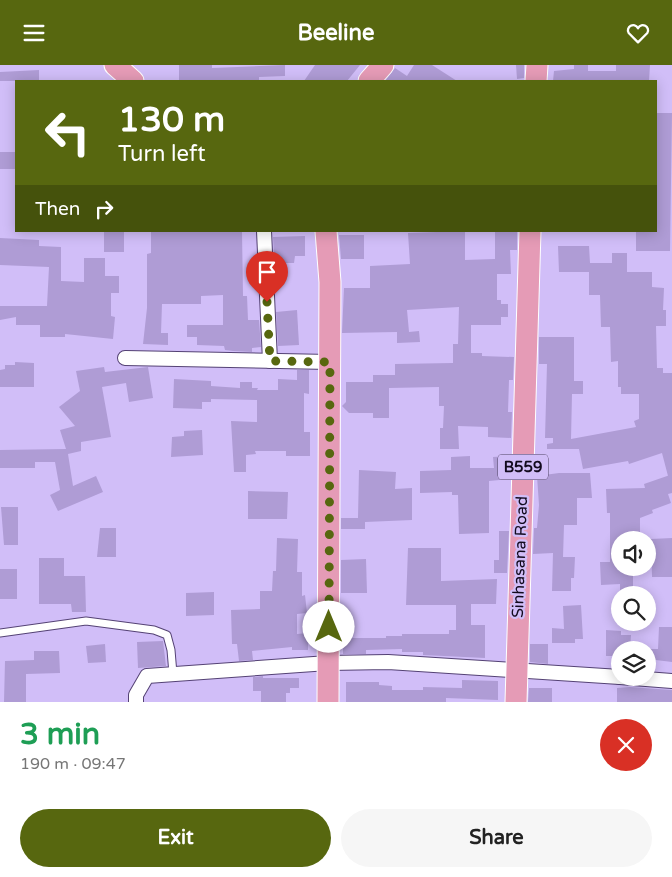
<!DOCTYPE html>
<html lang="en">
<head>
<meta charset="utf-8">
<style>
  :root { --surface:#fff; --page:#f6f6f6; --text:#222; --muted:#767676; --accent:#57670f }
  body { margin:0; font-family:"Varela Round",sans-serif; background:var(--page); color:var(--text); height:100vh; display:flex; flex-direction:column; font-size:19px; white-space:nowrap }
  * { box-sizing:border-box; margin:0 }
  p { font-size:16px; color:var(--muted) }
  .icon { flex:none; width:28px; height:28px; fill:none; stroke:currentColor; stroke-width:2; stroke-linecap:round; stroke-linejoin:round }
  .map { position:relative; height:637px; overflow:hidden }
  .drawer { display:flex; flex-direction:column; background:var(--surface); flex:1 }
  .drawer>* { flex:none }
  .guide { position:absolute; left:15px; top:15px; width:642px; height:152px; border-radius:0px; box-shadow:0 2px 12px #0003; background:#57670f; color:#fff; overflow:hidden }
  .controls { position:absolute; left:611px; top:466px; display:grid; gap:10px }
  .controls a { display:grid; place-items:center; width:45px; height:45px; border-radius:50%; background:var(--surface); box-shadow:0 2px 12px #0003; font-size:25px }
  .pin { position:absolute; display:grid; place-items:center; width:42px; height:42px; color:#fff; margin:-51px -21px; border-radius:50% 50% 50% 0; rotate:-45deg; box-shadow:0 0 5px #0007 }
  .pin .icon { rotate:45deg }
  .me { position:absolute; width:55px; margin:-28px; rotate:0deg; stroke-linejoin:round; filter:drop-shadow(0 0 4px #0008) }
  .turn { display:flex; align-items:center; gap:18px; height:105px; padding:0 20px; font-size:22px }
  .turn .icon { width:65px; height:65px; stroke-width:2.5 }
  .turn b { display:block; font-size:35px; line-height:42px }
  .then { display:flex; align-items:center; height:48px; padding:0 20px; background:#0003; gap:10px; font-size:19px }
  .round { display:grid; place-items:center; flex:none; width:52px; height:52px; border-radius:26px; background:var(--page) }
  .summary { display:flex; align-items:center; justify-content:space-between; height:85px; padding:0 20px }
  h1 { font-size:30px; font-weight:700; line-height:38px; color:#1e9e55 }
  .button { display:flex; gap:10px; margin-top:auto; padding:10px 20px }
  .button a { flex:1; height:58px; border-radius:30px; background:var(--accent); color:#fff; font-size:20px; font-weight:700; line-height:58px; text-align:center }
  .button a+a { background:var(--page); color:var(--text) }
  header { display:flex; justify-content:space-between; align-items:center; height:65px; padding:0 20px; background:var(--accent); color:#fff; font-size:22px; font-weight:700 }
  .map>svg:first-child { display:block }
  .building { fill:#af9cd5 }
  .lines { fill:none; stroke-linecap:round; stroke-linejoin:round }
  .lane-casing { stroke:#544274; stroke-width:9 }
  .street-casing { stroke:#544274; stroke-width:16 }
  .primary-casing { stroke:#fff; stroke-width:23 }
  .lane { stroke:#fff; stroke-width:7 }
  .street { stroke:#fff; stroke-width:14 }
  .primary { stroke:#e59bb6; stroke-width:21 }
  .route { stroke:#57670f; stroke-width:9; stroke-dasharray:0 16.2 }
  .labels { text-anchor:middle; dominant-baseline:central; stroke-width:4.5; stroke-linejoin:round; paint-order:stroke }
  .shield { fill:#d1bef8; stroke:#4b405f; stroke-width:1 }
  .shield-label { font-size:15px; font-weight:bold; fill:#120a1e }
  .street-label { font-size:16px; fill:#120a1e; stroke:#d1bef8 }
</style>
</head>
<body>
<header><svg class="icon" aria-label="menu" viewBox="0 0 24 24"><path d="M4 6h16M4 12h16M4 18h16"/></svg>Beeline<svg class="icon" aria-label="heart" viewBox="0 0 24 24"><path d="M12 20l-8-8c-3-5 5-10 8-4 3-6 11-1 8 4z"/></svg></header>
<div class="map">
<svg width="672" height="637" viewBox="0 0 672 637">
  <rect width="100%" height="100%" fill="#d1bef8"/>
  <g class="building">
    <path d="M179,0H212V3L285,0V11L259,12V16H179Z"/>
    <path d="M315,0H360L347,16H304Z"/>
    <path d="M414,0H432L457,16H385L395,3L407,11Z"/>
    <path d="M516,0H524V13L517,14Z"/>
    <path d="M574,0H588V6H616V0H650L649,16H553L554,6L574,4Z"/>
    <path d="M39,5V16H0V7Z"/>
    <path d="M656,48H672L670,186H636V166H656Z"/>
    <rect x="0" y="87" width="16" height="17"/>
    <path d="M151,166H242L243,231H247L248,255H259L261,282L252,283V287L233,286L225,285L224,281L197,280V272H187V260H223V230L201,231V239H162L161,268H168V280L143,279L147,243V189L151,188Z"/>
    <path d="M465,166V195L495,194V166H517V185H510L511,209H497V235H501V239H508V252H501V260H471V288H482V291L514,292L513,315H509L508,347H512L511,373L488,372V362L458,361L459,384H440V363H443L444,341H439V322L389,323V353H373V348H349L342,341L346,337V317H373V310H395V299L453,298V279H458L459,242L407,245L409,267L419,266L420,277L397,278V267L342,268L344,223H370V201L410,199L408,168Z"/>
    <rect x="104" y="167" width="20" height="20"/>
    <path d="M339,170H364V194H341Z"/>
    <path d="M305,171V191H295L294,198H281V191H274L273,172Z"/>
    <path d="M0,173L39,175V181L61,182V216L84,217V193H105V211H119V228H111V251L115,252L113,274L65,269V272H40V260H16V252L0,255V241H47L49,202L0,200Z"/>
    <path d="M558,181H589L590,198H612V188H627V207H652V222L664,223L663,245H666V261H656L657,303H663V308H672V428L668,429L671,438L652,445L653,448L640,453V475H620V502H633V528L620,527V519L601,520L600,497H610V448H607L606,424L645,423L644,419L670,410L668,411L662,388L629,399L628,396L583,404L579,384H547V379L553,378V373H545L547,299H539V272H574V316H583V329H572L571,374L636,362L634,356L639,354V329H621V322H618V296L611,297L610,262H601L600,230H589V207H559Z"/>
    <path d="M297,245L299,280L278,281L276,247Z"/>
    <path d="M15,297L34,298V322H0V305L5,304V300H15Z"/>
    <path d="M104,302L105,307L148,302L153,333L129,337L126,318L102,322L111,372L81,377V386L68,389L73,421L96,411L103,427L58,446L50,430L60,425L55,397H35V403H0V385L66,384L60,365L75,361L59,342L80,326L76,306Z"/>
    <path d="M297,305H309V329L304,328V367H310V391H286V386H255L256,389L246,390V407H234L231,356L257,357V335L211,334V337H202V344L173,343L174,314L211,316V321L240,323V317H252V323H258L257,325H278V314L297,315Z"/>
    <path d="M202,365L203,390L171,392L172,372L184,371V366Z"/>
    <path d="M470,391V403H494L493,392L508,391L510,414L489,416V468L459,469L458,430H452V427L420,428V406L451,405V392Z"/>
    <path d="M359,405L396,407L395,424L412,423V455L365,457V464H341V453H358Z"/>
    <path d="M559,408H590L592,433H577V460H564L563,492H575L574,513H571V526H552L553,488L533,489L534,463H537L539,440L537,411Z"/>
    <path d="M248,426L288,427L287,454H248Z"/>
    <path d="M1,442H18V480H4Z"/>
    <path d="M100,463H116V492H97Z"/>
    <path d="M499,466H509L507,508H494V495H499Z"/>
    <path d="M277,473L298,474L297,507H302V531L305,530L307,548L297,549V569L308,568V585H292V582L252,586L253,595L239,596L237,579H232L231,545L260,544V526H272L273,506H276Z"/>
    <path d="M672,473V512H652L651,474Z"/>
    <path d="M408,483H441V516L497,514L496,539H471V560H485V593L423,590V587H402V584L366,585V589H343V573H386V571H402V569H449V565H456V540H406Z"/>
    <path d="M39,493H64V511H85L86,547H72L71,539H39Z"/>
    <path d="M366,494L367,528H341V495Z"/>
    <rect x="0" y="504" width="17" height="30"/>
    <path d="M214,527V550L186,551V528Z"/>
    <path d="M581,540L583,574H575V578H552V563L564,564L563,541Z"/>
    <path d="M659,562H672V597L648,594V584H658Z"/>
    <path d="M606,565L621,566V570H631L630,585H620V591H606Z"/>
    <path d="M163,576L166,601L138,603L137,577Z"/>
    <path d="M105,579L106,597L88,598L86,581Z"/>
    <path d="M530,579H548V599L530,597Z"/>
    <path d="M34,586H59L60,608L26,609V637H4L5,596L34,595Z"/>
    <path d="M263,611V613H299V623H290V628H286V637H261V626H253V612Z"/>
    <path d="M462,615L498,616V635L446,633V637H346V617H379V620L392,621V625H423V622L462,623Z"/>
    <path d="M630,622L672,625V637H617V623Z"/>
    <path d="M529,623H552V637H528Z"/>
  </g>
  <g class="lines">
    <defs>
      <path id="lane" d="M0,568L86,556L154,565L167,570L171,585L173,609"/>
      <g id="street">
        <path d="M264,166L270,296"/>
        <path d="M125,293L330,297"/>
        <path d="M620,612L672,616"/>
        <path d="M136,637V630L147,611L328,598L388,597L620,612"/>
      </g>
      <g id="primary">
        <path d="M115,0L133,16"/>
        <path d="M369,16L383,0"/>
        <path d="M536,16L537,0"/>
        <path d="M326,166L330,217L328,637"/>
        <path d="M516,637L530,166"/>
      </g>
    </defs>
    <use href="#lane" class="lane-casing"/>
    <use href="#street" class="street-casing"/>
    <use href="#primary" class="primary-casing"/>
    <use href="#lane" class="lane"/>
    <use href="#street" class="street"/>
    <use href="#primary" class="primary"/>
  </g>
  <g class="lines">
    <path class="route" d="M267,237L270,296L330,297L329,562"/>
  </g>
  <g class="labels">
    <rect class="shield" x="498" y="389.5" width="50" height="25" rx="4"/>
    <g class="shield-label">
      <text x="523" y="402">B559</text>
    </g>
    <g class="street-label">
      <text transform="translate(520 492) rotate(-88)">Sinhasana Road</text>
    </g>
  </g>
</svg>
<div class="controls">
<a><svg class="icon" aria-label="sound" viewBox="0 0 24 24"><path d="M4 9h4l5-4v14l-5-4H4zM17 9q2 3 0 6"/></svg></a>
<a><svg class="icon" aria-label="search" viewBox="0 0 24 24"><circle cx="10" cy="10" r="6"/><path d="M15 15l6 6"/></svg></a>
<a><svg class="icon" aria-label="layers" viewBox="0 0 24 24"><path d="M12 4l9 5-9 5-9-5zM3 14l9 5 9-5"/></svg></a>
</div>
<div class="pin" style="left:267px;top:237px;background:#d93025"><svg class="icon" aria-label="arrive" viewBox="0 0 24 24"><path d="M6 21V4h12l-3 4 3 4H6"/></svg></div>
<svg class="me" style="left:329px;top:562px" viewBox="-20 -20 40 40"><circle r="19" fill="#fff"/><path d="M0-13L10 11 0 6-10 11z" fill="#57670f"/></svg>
<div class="guide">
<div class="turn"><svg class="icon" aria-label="left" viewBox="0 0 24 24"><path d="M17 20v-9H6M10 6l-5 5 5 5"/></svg><div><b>130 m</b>Turn left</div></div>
<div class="then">Then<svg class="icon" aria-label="right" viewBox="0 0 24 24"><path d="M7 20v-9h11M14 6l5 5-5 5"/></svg></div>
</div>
</div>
<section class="drawer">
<div class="summary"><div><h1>3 min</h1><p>190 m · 09:47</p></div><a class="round" style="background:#d93025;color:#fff"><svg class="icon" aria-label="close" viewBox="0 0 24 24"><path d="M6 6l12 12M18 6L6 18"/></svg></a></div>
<div class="button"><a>Exit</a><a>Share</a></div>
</section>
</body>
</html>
